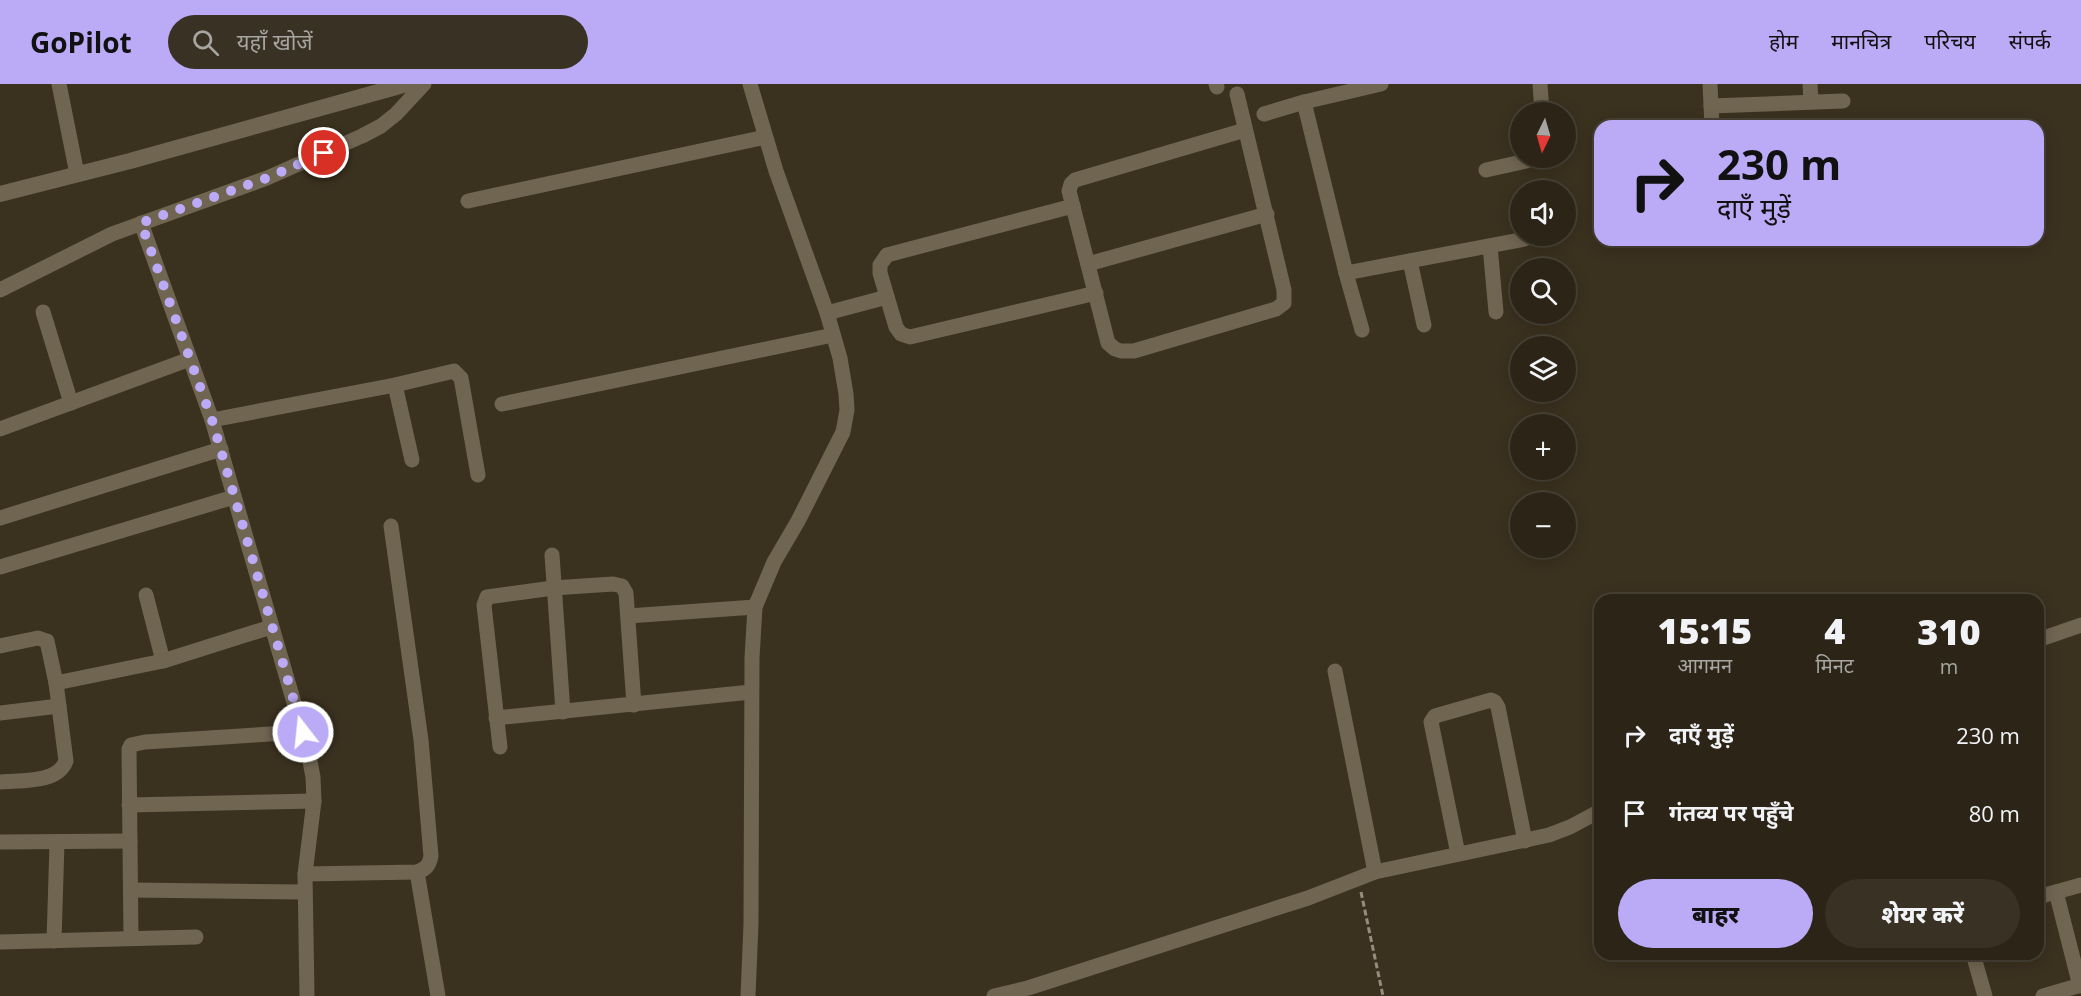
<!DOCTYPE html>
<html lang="hi">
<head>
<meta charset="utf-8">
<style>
  :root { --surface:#2c2517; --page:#383124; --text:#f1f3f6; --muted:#a6a5a1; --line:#484236; --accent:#bbaaf6 }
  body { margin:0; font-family:"Open Sans","Noto Sans Devanagari",sans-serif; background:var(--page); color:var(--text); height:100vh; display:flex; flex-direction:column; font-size:22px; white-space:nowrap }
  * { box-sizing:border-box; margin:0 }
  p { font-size:20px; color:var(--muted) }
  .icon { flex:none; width:33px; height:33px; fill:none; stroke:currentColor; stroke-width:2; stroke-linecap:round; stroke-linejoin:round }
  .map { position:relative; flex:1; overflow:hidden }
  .side { position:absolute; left:1594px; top:510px; width:450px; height:366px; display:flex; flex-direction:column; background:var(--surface); border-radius:18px; box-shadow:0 3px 15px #0003,0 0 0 2px var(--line) }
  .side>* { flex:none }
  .top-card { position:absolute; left:1594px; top:36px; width:450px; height:126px; border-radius:18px; box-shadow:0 3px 15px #0003,0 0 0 2px var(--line); background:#bbaaf6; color:#111; overflow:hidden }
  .needle { width:39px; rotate:185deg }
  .fabs { position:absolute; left:1510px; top:18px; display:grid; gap:12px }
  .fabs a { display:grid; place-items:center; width:66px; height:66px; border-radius:50%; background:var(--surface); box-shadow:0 3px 15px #0003,0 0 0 2px var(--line); font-size:30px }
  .pin { position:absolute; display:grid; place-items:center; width:51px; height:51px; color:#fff; margin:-26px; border:3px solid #fff; border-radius:50%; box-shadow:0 2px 6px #0007 }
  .me { position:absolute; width:66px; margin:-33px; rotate:344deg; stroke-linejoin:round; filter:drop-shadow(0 0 4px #0008) }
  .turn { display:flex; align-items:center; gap:21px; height:126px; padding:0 24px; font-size:27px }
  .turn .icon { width:78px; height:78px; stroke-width:2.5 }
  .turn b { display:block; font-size:42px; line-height:51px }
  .eta { display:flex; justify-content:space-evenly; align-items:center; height:102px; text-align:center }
  .eta b { font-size:36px; font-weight:800; line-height:42px }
  .action { display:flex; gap:12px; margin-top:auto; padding:12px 24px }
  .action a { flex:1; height:69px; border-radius:36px; background:var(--accent); color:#111; font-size:24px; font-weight:800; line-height:69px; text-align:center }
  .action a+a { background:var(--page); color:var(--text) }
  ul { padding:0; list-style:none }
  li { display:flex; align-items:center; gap:18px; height:78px; padding:0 24px }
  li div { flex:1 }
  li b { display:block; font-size:22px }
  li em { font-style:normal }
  header { display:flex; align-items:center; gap:36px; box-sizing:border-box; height:84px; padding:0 30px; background:var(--accent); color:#111 }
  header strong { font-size:28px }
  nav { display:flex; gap:33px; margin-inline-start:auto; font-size:21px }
  .search { width:420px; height:54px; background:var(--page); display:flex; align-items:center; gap:15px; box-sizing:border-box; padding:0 21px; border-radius:33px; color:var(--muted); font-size:22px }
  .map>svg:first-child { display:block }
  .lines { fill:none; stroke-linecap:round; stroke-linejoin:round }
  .path { stroke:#968d7f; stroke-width:3; stroke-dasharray:6 3; stroke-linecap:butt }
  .minor { stroke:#706551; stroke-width:15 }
  .tertiary { stroke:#706551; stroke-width:16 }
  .route { stroke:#bbaaf6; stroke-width:10; stroke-dasharray:0 18 }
</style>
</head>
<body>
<header>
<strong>GoPilot</strong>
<div class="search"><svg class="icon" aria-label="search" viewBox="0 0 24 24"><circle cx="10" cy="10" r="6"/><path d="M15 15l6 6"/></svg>यहाँ खोजें</div>
<nav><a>होम</a><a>मानचित्र</a><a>परिचय</a><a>संपर्क</a></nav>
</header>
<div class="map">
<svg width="2081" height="912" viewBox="0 0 2081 912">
  <rect width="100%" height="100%" fill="#3b311f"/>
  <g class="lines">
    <path class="path" d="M1361,808L1383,912"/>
    <g class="minor">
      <path d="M59,0L77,90"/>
      <path d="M1216,0L1217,3"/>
      <path d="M1540,0L1542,28"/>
      <path d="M1710,0L1712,42"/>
      <path d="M1810,0L1811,18"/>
      <path d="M1237,10L1284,206V219L1276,225L1134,267H1121L1115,265L1108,259L1069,107L1071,100L1075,96L1245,46"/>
      <path d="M1304,18L1346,189L1362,246"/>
      <path d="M1711,22L1843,17"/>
      <path d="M1264,30L1304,18L1381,0"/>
      <path d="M1486,86L1526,77L1532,74"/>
      <path d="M468,117L765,53"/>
      <path d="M1073,122L887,171L880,181V189L896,243L901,250L910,253L1096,209"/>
      <path d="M141,139L212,336L308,667L313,693L314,717L305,790L307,912"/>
      <path d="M1490,162L1496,228"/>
      <path d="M1410,177L1424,241"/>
      <path d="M1088,180L1267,130"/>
      <path d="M1346,189L1525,155"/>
      <path d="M0,206L112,150L267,94L362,52L381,42L396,30L424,0"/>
      <path d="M43,228L71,319"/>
      <path d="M827,229L887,213"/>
      <path d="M395,301L412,376"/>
      <path d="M502,320L833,251"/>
      <path d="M212,336L395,301L454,287L461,294L478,391"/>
      <path d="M0,345L190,275"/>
      <path d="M0,434L221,365"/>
      <path d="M552,471L563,628"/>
      <path d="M0,483L234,413"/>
      <path d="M146,511L163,577"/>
      <path d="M628,532L755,523"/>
      <path d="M2038,556L2081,541"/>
      <path d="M0,562L38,554L47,557L56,599L163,577L271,543"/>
      <path d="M1335,587L1375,788"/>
      <path d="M0,629L59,622"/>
      <path d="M496,634L751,608"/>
      <path d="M500,663L484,521L487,513L553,504L613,500L622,502L626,509L634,621"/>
      <path d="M0,698C21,696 57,700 66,677L56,599"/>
      <path d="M129,721L314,717"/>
      <path d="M0,758L130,757"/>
      <path d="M1458,770L1431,638L1435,632L1491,616L1495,618L1498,623L1525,757"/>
      <path d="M417,788L438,912"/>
      <path d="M305,790L417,788C426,785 429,782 431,772L421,656L391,442"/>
      <path d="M131,806L304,808"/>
      <path d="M2056,808L2080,902"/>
      <path d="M2038,813L2081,801"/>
      <path d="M131,854L129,665L131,661L145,658L303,648"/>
      <path d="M54,857L57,759"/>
      <path d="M0,858L196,853"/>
      <path d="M1973,870L1985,912"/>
      <path d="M748,912L751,840L752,574L755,523L774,478L798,437L843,348L847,326L846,310L840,274L827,229L776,87L750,0"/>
      <path d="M994,912L1028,904L1308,814L1375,788L1549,751L1570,743L1600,727"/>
      <path d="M2043,912L2081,901"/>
    </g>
    <path class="tertiary" d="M0,110L130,77L407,0"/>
  </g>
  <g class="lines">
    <path class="route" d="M303,648L212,336L141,139L267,94L324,69"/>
  </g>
</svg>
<div class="fabs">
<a><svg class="needle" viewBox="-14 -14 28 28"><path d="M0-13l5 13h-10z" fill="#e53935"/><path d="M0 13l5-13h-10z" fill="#a6a5a1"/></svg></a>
<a><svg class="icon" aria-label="sound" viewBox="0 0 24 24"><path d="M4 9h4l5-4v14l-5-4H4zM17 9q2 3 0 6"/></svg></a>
<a><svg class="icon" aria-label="search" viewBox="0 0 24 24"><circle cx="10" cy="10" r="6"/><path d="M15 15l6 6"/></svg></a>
<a><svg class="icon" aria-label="layers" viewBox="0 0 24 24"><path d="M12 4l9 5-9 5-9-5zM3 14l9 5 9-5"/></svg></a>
<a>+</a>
<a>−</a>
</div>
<div class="pin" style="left:324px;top:69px;background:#d93025"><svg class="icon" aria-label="arrive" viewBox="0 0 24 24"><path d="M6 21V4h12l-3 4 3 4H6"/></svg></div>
<svg class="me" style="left:303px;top:648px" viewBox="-20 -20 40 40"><circle r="17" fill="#bbaaf6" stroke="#fff" stroke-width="3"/><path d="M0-11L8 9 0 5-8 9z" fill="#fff"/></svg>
<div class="top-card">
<div class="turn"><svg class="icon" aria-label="right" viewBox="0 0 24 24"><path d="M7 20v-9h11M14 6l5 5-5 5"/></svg><div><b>230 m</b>दाएँ मुड़ें</div></div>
</div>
<section class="side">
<div class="eta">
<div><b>15:15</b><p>आगमन</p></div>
<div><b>4</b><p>मिनट</p></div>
<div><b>310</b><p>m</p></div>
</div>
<ul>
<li><svg class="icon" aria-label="right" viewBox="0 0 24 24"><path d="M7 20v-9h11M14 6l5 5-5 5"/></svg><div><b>दाएँ मुड़ें</b></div><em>230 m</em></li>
<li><svg class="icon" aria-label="arrive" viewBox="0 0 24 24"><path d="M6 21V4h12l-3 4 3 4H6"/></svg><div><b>गंतव्य पर पहुँचे</b></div><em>80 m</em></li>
</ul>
<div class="action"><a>बाहर</a><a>शेयर करें</a></div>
</section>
</div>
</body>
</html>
